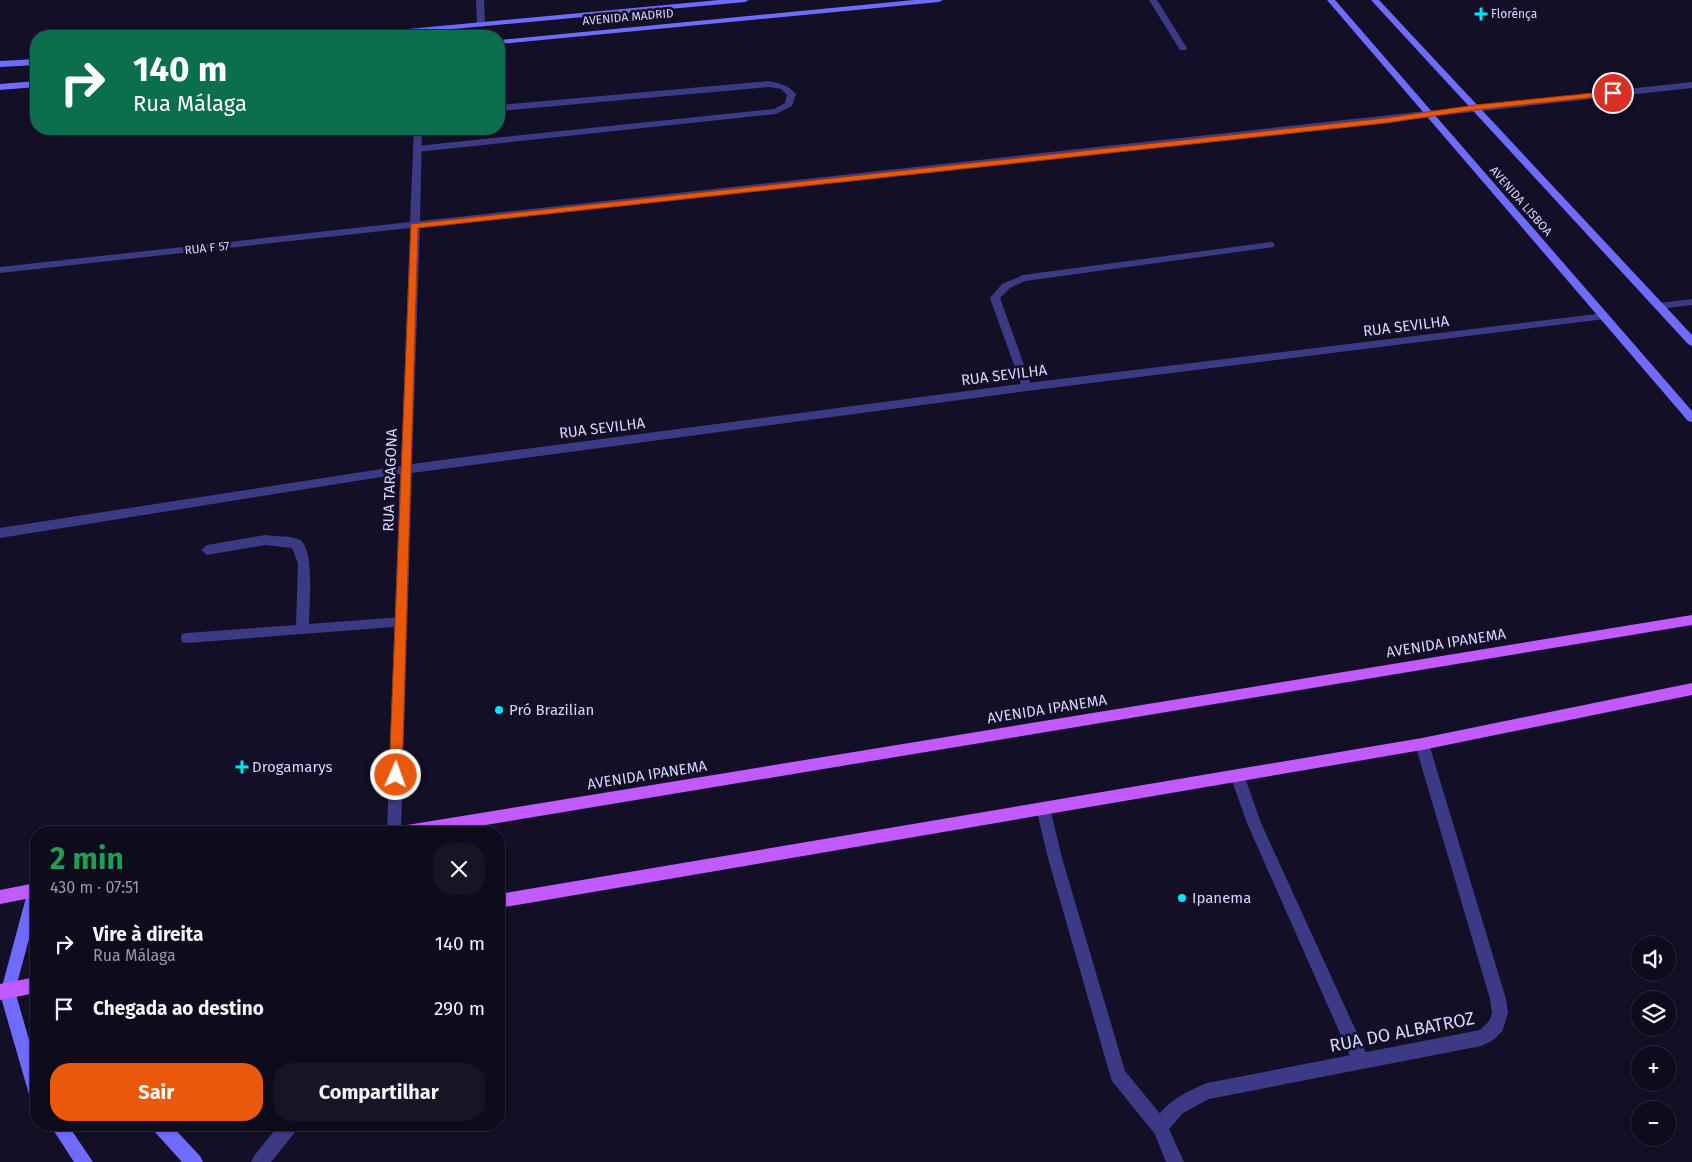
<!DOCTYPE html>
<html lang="pt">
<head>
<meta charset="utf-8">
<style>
  :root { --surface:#0e0b1c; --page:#171425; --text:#f1f3f6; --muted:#9b9ba3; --line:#2e2b3b; --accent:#ea580c }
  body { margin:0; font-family:"Fira Sans",sans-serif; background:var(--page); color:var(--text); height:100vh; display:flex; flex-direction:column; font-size:19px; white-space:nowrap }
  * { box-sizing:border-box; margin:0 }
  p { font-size:16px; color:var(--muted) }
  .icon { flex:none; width:28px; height:28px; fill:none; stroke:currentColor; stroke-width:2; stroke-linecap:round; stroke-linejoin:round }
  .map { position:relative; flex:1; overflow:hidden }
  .sheet { position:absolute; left:30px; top:826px; width:475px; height:305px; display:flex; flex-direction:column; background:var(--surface); border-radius:20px; box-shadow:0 1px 4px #0004,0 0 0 1px var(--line) }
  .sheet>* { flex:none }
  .banner { position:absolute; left:30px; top:30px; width:475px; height:105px; border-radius:20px; box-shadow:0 1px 4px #0004,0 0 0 1px var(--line); background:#0b6e4f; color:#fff; overflow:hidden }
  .buttons { position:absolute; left:1631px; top:936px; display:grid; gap:10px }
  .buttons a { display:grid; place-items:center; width:45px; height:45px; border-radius:50%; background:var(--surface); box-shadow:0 1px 4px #0004,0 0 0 1px var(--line); font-size:25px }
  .pin { position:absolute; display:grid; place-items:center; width:42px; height:42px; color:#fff; margin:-21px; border:2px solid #fff; border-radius:50%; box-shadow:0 1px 5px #0007 }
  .me { position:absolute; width:55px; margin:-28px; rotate:2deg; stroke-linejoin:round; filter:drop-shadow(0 0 4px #0008) }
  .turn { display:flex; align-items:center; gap:18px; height:105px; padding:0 20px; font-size:22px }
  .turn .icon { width:65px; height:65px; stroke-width:2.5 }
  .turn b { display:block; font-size:35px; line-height:42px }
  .round { display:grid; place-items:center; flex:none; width:52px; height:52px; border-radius:20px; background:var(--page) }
  .overview { display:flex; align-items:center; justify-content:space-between; height:85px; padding:0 20px }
  h1 { font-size:30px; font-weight:700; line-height:38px; color:#1e9e55 }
  .cta { display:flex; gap:10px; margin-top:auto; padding:10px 20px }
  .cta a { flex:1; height:58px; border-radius:20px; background:var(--accent); color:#fff; font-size:20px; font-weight:700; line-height:58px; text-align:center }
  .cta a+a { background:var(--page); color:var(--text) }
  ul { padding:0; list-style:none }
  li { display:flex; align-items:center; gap:15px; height:65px; padding:0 20px }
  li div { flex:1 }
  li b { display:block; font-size:19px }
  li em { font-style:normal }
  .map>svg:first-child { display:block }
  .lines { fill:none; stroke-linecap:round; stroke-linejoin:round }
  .service { fill:#3d3a85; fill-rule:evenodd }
  .minor { fill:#3d3a85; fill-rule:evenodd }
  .secondary { fill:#6f6bff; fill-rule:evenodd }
  .primary { fill:#c25bff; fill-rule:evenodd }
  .route { fill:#ea580c; stroke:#983908 }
  .poi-dot { fill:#00e5ff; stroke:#130f26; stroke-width:2 }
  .labels { text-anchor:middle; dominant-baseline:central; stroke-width:5; stroke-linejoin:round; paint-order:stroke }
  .far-poi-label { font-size:12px; fill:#d9d4ff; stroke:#130f26; text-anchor:start }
  .far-street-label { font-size:12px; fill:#d9d4ff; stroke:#130f26 }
  .street-label { font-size:15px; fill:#d9d4ff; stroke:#130f26 }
  .poi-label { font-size:15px; fill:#d9d4ff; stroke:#130f26; text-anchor:start }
  .near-street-label { font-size:18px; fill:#d9d4ff; stroke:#130f26 }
</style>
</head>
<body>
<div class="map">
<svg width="1692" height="1162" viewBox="0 0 1692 1162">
  <rect width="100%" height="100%" fill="#130f26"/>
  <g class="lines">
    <g class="service">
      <path d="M769,81C781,84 788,85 796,94L792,106L776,114L417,152L412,149L417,146L774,109L785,103L787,95L781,89L769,87L499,111V105Z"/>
      <path d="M1271,242L1274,243V247L1025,281L1010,288L1000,298L1032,387L1027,391L1022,387L990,298L1002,284L1023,275Z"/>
      <path d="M265,535C275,537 291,535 300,540C315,549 309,608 309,624L401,617L406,618L407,622L406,626L187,643L182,642L181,638L182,634L187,633L296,625L298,563L292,548L265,545L207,555L201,550L207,545Z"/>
      <path d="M1422,738L1427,740L1429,744L1506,999L1508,1013L1502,1032L1496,1034L1490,1032L1488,1026L1492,1013L1490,999L1415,744L1417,740Z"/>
      <path d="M1237,769L1242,771L1244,775L1261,823L1367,1055L1369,1061L1367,1067L1361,1069L1355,1067L1247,823L1230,775L1232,771Z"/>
      <path d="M1043,802L1048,804L1050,808L1062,858L1125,1071L1166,1121L1168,1127L1166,1133L1160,1135L1154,1133L1112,1081L1110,1075L1048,858L1036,808L1038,804Z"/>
      <path d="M279,1125H298L296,1131L271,1162H251L254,1156Z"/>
    </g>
    <g class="minor">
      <path d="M476,0H484L485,25L481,27L477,25Z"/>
      <path d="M1149,0H1157L1187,48L1186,50H1180Z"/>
      <path d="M1692,82V88L420,227L412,464L1027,383L1605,313L1610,316L1605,319L1027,391L412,473L401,832H387L400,474L0,538V528L401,466L410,228L0,273V267L410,222L414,129H422L420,221Z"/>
      <path d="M1692,299V305L1659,309L1654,306L1659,303Z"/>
      <path d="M1496,1018L1502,1020L1504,1026C1499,1038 1492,1041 1481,1046L1209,1099L1183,1113L1169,1129L1184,1162H1166L1152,1127C1161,1104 1185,1092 1207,1083L1480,1030L1490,1020Z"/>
    </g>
    <g class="secondary">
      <path d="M719,0H749L745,2L378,36H350L354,34Z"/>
      <path d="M914,0H943L939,2L499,44V40Z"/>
      <path d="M1327,0H1335L1692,411V422L1688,421Z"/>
      <path d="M1371,0H1379L1692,335V346L1688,344Z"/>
      <path d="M36,59V65L0,67V61Z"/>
      <path d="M36,81V87L0,90V84Z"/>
      <path d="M35,883L36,913L15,991L36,1064V1099L30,1097L28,1091L0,994L28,890L30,885Z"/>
      <path d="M50,1125H68L93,1162H74Z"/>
      <path d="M152,1125H171L200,1156L203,1162H182L154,1131Z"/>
    </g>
    <g class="primary">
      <path d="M1692,615V625L443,832H400L402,827L407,825Z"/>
      <path d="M1692,683V695L1422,750L499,908V894L1422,738Z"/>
      <path d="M36,883V897L0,904V890Z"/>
      <path d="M36,977V993L0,1000V984Z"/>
    </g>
  </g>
  <path class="route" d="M1613,91L1617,93L1616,95L1475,110L1386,123L418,228L402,775L400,779H391L389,775L411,224L1386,118L1475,105Z"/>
  <g class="poi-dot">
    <path d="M1478.5 6.5h5v5h5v5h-5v5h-5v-5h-5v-5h5z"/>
    <circle cx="499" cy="710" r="5"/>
    <path d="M239.5 759.5h5v5h5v5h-5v5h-5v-5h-5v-5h5z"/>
    <circle cx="1182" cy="898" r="5"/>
  </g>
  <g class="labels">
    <g class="far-poi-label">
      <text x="1491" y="14">Florênça</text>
    </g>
    <g class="far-street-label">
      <text transform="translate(628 17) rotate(-5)">AVENIDA MADRID</text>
      <text transform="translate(1521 201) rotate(49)">AVENIDA LISBOA</text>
      <text transform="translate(207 248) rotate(-6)">RUA F 57</text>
    </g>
    <g class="street-label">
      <text transform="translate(1406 326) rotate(-7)">RUA SEVILHA</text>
      <text transform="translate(1004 375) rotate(-7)">RUA SEVILHA</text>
      <text transform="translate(602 428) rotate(-7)">RUA SEVILHA</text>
      <text transform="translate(390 480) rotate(-88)">RUA TARAGONA</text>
      <text transform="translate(1446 643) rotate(-9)">AVENIDA IPANEMA</text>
      <text transform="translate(1047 709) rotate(-9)">AVENIDA IPANEMA</text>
      <text transform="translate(647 775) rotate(-9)">AVENIDA IPANEMA</text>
    </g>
    <g class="poi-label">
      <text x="509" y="710">Pró Brazilian</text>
      <text x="252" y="767">Drogamarys</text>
      <text x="1192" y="898">Ipanema</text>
    </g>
    <g class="near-street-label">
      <text transform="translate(1402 1032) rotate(-11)">RUA DO ALBATROZ</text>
    </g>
  </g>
</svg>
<div class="buttons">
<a><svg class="icon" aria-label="sound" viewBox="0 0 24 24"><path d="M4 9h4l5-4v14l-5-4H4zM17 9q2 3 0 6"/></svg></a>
<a><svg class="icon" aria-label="layers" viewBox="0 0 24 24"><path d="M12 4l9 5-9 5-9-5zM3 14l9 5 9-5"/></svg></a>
<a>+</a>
<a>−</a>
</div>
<div class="pin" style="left:1613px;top:93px;background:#d93025"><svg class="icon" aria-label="arrive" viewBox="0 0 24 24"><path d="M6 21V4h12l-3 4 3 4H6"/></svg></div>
<svg class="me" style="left:396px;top:775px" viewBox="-20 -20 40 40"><circle r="17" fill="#ea580c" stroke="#fff" stroke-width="3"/><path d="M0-11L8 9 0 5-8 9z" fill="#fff"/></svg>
<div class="banner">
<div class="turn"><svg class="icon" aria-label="right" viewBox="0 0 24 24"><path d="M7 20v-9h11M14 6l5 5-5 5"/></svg><div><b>140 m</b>Rua Málaga</div></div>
</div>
<section class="sheet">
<div class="overview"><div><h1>2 min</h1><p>430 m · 07:51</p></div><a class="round"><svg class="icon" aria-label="close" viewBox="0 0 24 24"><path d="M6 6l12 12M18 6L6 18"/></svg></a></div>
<ul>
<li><svg class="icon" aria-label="right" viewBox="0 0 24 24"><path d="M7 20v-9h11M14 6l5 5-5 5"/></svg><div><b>Vire à direita</b><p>Rua Málaga</p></div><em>140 m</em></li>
<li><svg class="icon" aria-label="arrive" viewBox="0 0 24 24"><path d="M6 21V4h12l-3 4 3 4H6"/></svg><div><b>Chegada ao destino</b></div><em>290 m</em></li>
</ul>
<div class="cta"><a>Sair</a><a>Compartilhar</a></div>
</section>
</div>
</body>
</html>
